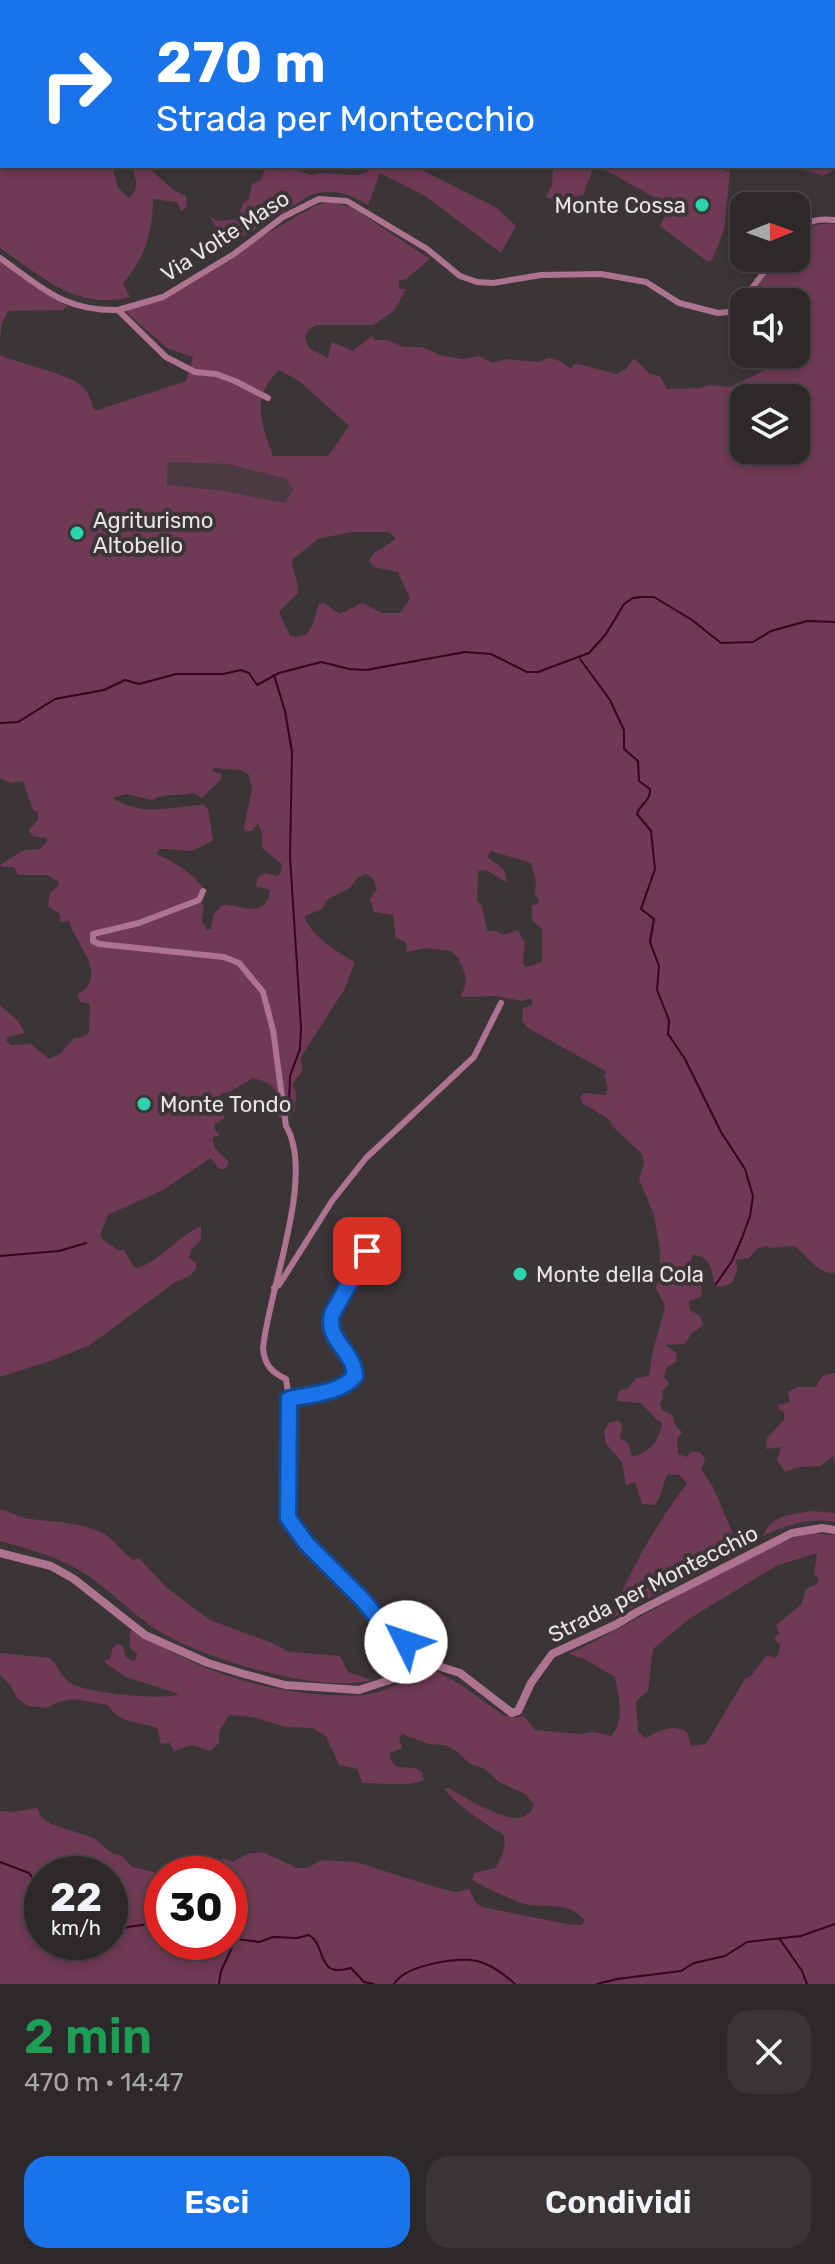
<!DOCTYPE html>
<html lang="it">
<head>
<meta charset="utf-8">
<style>
  :root { --surface:#2d282a; --page:#393436; --text:#f1f3f6; --muted:#a7a6a8; --line:#484447; --accent:#1a73e8 }
  body { margin:0; font-family:Rubik,sans-serif; background:var(--page); color:var(--text); height:100vh; display:flex; flex-direction:column; font-size:30px; white-space:nowrap }
  * { box-sizing:border-box; margin:0 }
  p { font-size:26px; color:var(--muted) }
  .icon { flex:none; width:44px; height:44px; fill:none; stroke:currentColor; stroke-width:2; stroke-linecap:round; stroke-linejoin:round }
  .map { position:relative; height:1984px; overflow:hidden }
  .details { display:flex; flex-direction:column; background:var(--surface); flex:1 }
  .details>* { flex:none }
  .guide { position:absolute; left:0px; top:0px; width:836px; height:168px; box-shadow:0 4px 12px #0003,0 0 0 2px var(--line); background:#1a73e8; color:#fff; overflow:hidden }
  .needle { width:52px; rotate:89deg }
  .controls { position:absolute; left:730px; top:192px; display:grid; gap:16px }
  .controls a { display:grid; place-items:center; width:80px; height:80px; border-radius:16px; background:var(--surface); box-shadow:0 4px 12px #0003,0 0 0 2px var(--line); font-size:40px }
  .speed { position:absolute; left:24px; top:1856px; display:flex; gap:16px; font-size:40px; font-weight:700; text-align:center }
  .speed>* { display:grid; place-content:center; width:104px; height:104px; border-radius:50%; background:var(--surface); box-shadow:0 4px 12px #0003,0 0 0 2px var(--line); line-height:1 }
  .speed small { font-size:20px; font-weight:400 }
  .speed .limit { border:12px solid #d22; background:#fff; color:#111 }
  .pin { position:absolute; display:grid; place-items:center; width:68px; height:68px; color:#fff; margin:-34px; border-radius:16px; box-shadow:0 4px 12px #0006 }
  .me { position:absolute; width:88px; margin:-44px; rotate:311deg; stroke-linejoin:round; filter:drop-shadow(0 0 6px #0008) }
  .turn { display:flex; align-items:center; gap:28px; height:168px; padding:0 24px; font-size:36px }
  .turn .icon { width:104px; height:104px; stroke-width:2.5 }
  .turn b { display:block; font-size:56px; line-height:68px }
  .round { display:grid; place-items:center; flex:none; width:84px; height:84px; border-radius:24px; background:var(--page) }
  .summary { display:flex; align-items:center; justify-content:space-between; height:136px; padding:0 24px }
  h1 { font-size:48px; font-weight:600; line-height:60px; color:#1e9e55 }
  .button { display:flex; gap:16px; margin-top:auto; padding:16px 24px }
  .button a { flex:1; height:92px; border-radius:24px; background:var(--accent); color:#fff; font-size:32px; font-weight:600; line-height:92px; text-align:center }
  .button a+a { background:var(--page); color:var(--text) }
  .map>svg:first-child { display:block }
  .built { fill:#493b41 }
  .green { fill:#6f3a54; fill-rule:evenodd }
  .lines { fill:none; stroke-linecap:round; stroke-linejoin:round }
  .stream { stroke:#3c0024; stroke-width:2 }
  .minor { stroke:#ae738e; stroke-width:6 }
  .tertiary { stroke:#ae738e; stroke-width:8 }
  .route-casing { stroke:#114b97; stroke-width:20 }
  .route { stroke:#1a73e8; stroke-width:14 }
  .poi-dot { fill:#2ed4aa; stroke:#3c3538; stroke-width:3 }
  .labels { text-anchor:middle; dominant-baseline:central; stroke-width:8; stroke-linejoin:round; paint-order:stroke }
  .poi-label { font-size:22px; fill:#e9e4e6; stroke:#3c3538; text-anchor:start }
  .street-label { font-size:22px; fill:#e9e4e6; stroke:#3c3538 }
</style>
</head>
<body>
<div class="map">
<svg width="835" height="1984" viewBox="0 0 835 1984">
  <rect width="100%" height="100%" fill="#3c3538"/>
  <path class="built" d="M168,462L226,464L286,479L293,490L286,503L225,491L167,485Z"/>
  <g class="green">
    <path d="M0,0H160L2,2V166H112L118,188L129,198C141,187 135,178 132,166H147L173,190L186,196L187,207L181,211L177,202L153,199C152,236 146,254 123,284L130,297C76,311 42,276 0,248Z"/>
    <path d="M217,0H835V169L823,176L791,166H834V2Z"/>
    <path d="M271,166L275,170L282,171L286,167L311,175L323,173L356,175L367,172L373,166H414L497,208L516,226L501,253L425,196L380,173L368,205C349,193 332,188 311,195L228,246L209,216L218,221L238,219L243,203L249,199L252,184L261,180L265,169Z"/>
    <path d="M553,166H594L583,195L557,201L546,197L552,185Z"/>
    <path d="M598,166H710L730,172L724,230L712,260L708,262L660,226L670,206Z"/>
    <path d="M331,202L351,207L430,259L406,279L399,281V289H406L394,311L373,325H316L308,330L305,337L309,348L328,358L332,342L353,351L372,336L375,340H388L403,347H422L440,355L463,359L479,356L493,363L505,359L538,362L549,358L560,361L572,369L573,365L578,364L616,374L626,369L632,360L635,359L650,374L660,376L667,389L700,388L709,385L730,387L767,369L769,363L761,359L760,354H796V302H745L780,258H796V239C809,225 816,223 835,224V1273C816,1274 808,1255 794,1246L770,1248L766,1246L757,1249L749,1258L736,1260L737,1271L732,1283L720,1287L715,1285C711,1269 711,1256 693,1255C684,1274 708,1280 700,1297L689,1301L690,1310L700,1316L703,1325L691,1334L685,1344L665,1345L677,1353L676,1362L667,1367L664,1376L669,1384L662,1391L663,1399L660,1404L662,1410L672,1415L677,1428L682,1432L677,1439L678,1454L687,1457L690,1452H699L703,1455L705,1461L701,1469L713,1487L739,1548L611,1619C629,1570 656,1525 687,1483L679,1475L668,1474C662,1484 663,1494 655,1505L642,1504L635,1482L626,1485L622,1462L606,1444L604,1431L609,1423L618,1420L622,1425L620,1438L628,1443L632,1456C649,1455 661,1438 662,1422L657,1420L641,1403L617,1401L619,1391L628,1388L636,1378L649,1376L653,1350L664,1312L665,1306L656,1288L660,1274V1250L654,1215L639,1179L644,1163L642,1154L612,1126L610,1120L582,1103L580,1096L585,1093L606,1095L608,1088L604,1075L607,1072L528,1028L522,1021L523,1008L533,1005L531,998L522,1001L496,996L464,997L461,996L466,984L465,974L458,958L451,951L426,948L407,952L406,942L396,938L393,915L374,912L370,899L377,889L374,880L366,874L358,877L350,888L328,899L322,909L305,916C306,932 341,955 355,962L344,990L301,1057L302,1071L292,1085L296,1092L295,1111L285,1119L274,1115C278,1092 280,1085 253,1078L229,1092L221,1094L217,1102L225,1118L215,1124L214,1129L220,1135L213,1137C211,1149 222,1154 229,1162L225,1169H219L211,1158L163,1190L108,1215L100,1235L103,1240L118,1250H124L134,1267L138,1268C163,1259 178,1236 201,1226V1240L191,1250L189,1257L196,1263V1269L190,1276L174,1283L90,1345L53,1360L0,1377V1005L18,1021L25,1033L8,1037L6,1041L11,1045L31,1044L49,1059L60,1054L74,1038L83,1037L89,1033L90,1004L80,1002L77,995C80,992 85,990 87,987C102,966 74,942 69,921L60,922V914L48,906L50,893L59,885L58,881L47,875H18L14,867H2L0,865L22,851L40,849L47,842L46,838L32,836L29,830L38,820V813L33,810L23,781L11,783L0,778V355C20,364 71,374 83,387C89,393 92,404 95,411L186,381L193,357L167,348L125,311L160,296L316,205ZM279,370L298,380L349,426L328,456H273C261,422 250,398 279,370ZM744,398H796V450H744ZM168,462L227,464L286,479L293,490L285,503L225,491L167,485ZM351,532H389L396,539L374,553L369,561L374,567L398,572L410,599L400,613H382L362,603L340,614L324,603L319,604C313,621 313,641 290,636L279,612L298,593C299,579 292,573 292,560L318,539ZM213,768L242,770L249,775L252,789L244,828L246,831H252L258,823L262,834V848L282,864L281,872L277,876L266,873L258,877L256,886L270,890C266,923 236,902 222,905L213,915L211,929L207,930L202,921L204,907L199,899L205,892C197,874 172,861 156,854L160,849C189,848 183,858 213,840L208,809L204,805C168,806 145,818 112,798L127,794L152,800C163,793 179,796 193,793L202,798L221,779V773L213,772ZM491,851L531,863L536,881L535,894L539,900L538,904L532,905V920L542,929V962L526,967L523,963L525,943L518,930L503,935L497,931H487L482,906L477,901L478,871L486,870L506,882C509,868 495,864 487,857Z"/>
    <path d="M0,261L65,305L68,306L62,310L8,311L2,323L0,338Z"/>
    <path d="M835,1373V1464L833,1456L820,1466L800,1467L785,1472L777,1460L781,1447L766,1449L767,1438L784,1420V1412L778,1409V1405L790,1402L788,1392L798,1387H816L822,1376Z"/>
    <path d="M0,1509C10,1512 21,1518 31,1519C52,1522 93,1523 110,1538C119,1545 123,1553 133,1560L139,1558L167,1588L210,1620L272,1643L289,1652L340,1656L348,1672L372,1680C320,1694 204,1659 159,1631C131,1614 109,1588 81,1571C56,1556 28,1549 0,1541Z"/>
    <path d="M812,1511L835,1513V1522C808,1517 786,1525 763,1536C771,1514 792,1515 812,1511Z"/>
    <path d="M813,1533L835,1535V1984H0V1811L14,1812L37,1808L42,1818L51,1824L94,1838L110,1852L123,1857L132,1867L162,1874V1942H230V1874H208L222,1858L233,1862L247,1854L263,1852L297,1868H307L322,1860L356,1862L435,1887L456,1892L469,1889L476,1903L482,1907L572,1925H582L585,1921C570,1900 546,1909 525,1904C516,1902 480,1885 472,1880L474,1873L496,1868C501,1857 508,1846 503,1834C490,1828 449,1799 445,1789L449,1788C461,1796 505,1821 519,1818C523,1817 526,1815 530,1813L534,1805L527,1795L499,1782L485,1769L469,1763L455,1750L444,1745L429,1744L402,1734L399,1738L402,1748L390,1753V1759L397,1767L415,1768L422,1772L424,1780C412,1787 377,1783 362,1783L358,1769L339,1765L326,1736L312,1728L285,1727L253,1717L229,1715L219,1732V1743L210,1751L192,1745L174,1751L170,1743L161,1744L157,1728C138,1721 119,1724 108,1705C82,1702 71,1693 47,1708L28,1706L17,1698L10,1685L0,1675V1653L50,1658C57,1665 61,1676 69,1682C82,1693 163,1701 179,1694L126,1677L103,1661L110,1659L113,1647L118,1644L123,1646L126,1657L133,1661L136,1659L137,1654L130,1648V1632L133,1629C190,1668 259,1691 328,1695C342,1695 357,1697 370,1694C393,1690 411,1674 432,1669L461,1685L503,1715L517,1718L523,1715L535,1730L581,1734L594,1732L611,1736C625,1722 619,1695 615,1677L584,1659L569,1654C627,1626 682,1592 739,1563C763,1551 786,1537 813,1533ZM817,1553L814,1575L819,1579L817,1584L806,1589L801,1605L776,1625L779,1633L774,1638L780,1645L779,1654L774,1658L767,1655L751,1676L745,1679L706,1744L691,1746L687,1732C672,1723 659,1731 645,1738L638,1732L636,1701L648,1691L653,1649L689,1619L776,1566ZM42,1874H110V1942H42Z"/>
  </g>
  <g class="lines">
    <g class="stream">
      <path d="M696,0L699,2"/>
      <path d="M834,98L835,99"/>
      <path d="M580,659L610,700L624,730V749L638,761L639,781L650,789C651,801 640,804 637,814L651,831L655,869L641,909L654,919L650,942L659,966L657,990L669,1020L668,1034L685,1059L721,1132L745,1169L753,1196L750,1216L742,1238L732,1261L716,1284"/>
      <path d="M274,675L285,711L292,752L290,857L301,1027L300,1049L290,1076L289,1105"/>
      <path d="M0,723L18,722L55,699L104,690L125,680L139,684L176,674H223L241,670L249,673L257,685L279,673L321,662L349,669L366,670L465,652L491,654L527,672H538L589,653L606,634L624,604L633,598L643,597H654L692,620L721,643L753,642L771,631L807,621L835,622"/>
      <path d="M0,1256L59,1251L86,1243"/>
      <path d="M0,1862L29,1873L42,1891"/>
      <path d="M110,1933L128,1927L162,1922"/>
      <path d="M230,1938L259,1942L273,1937L297,1938L309,1935C327,1945 315,1979 351,1968L364,1982L374,1984"/>
      <path d="M779,1938L802,1971L807,1984"/>
      <path d="M219,1984L221,1971L235,1941"/>
      <path d="M394,1984C405,1965 457,1957 477,1961C491,1964 505,1975 515,1984"/>
      <path d="M597,1984L617,1979L681,1971L694,1963L725,1956L747,1942L801,1936L835,1924"/>
    </g>
    <g class="minor">
      <path d="M796,233C808,220 818,218 835,220"/>
      <path d="M0,258C43,288 63,311 118,310L166,357L195,372L216,374L235,381L268,398"/>
      <path d="M118,310L163,297L234,254L283,217L319,199L347,201L427,249L460,276L477,282L493,283L541,275L601,274L646,282L679,303L718,313L728,312L739,305L775,258"/>
      <path d="M203,891L199,900L139,923L93,934V941L99,944L224,957L239,963L263,992L273,1030L286,1126C316,1176 268,1291 263,1349C265,1365 271,1372 286,1379L289,1399L288,1518L307,1544L362,1599L389,1632L423,1652L435,1665"/>
      <path d="M274,1288L279,1285L332,1201L366,1158L474,1057L501,1003"/>
      <path d="M289,1399C311,1394 339,1394 355,1376C355,1356 333,1343 330,1323C336,1300 358,1258 376,1244"/>
    </g>
    <path class="tertiary" d="M0,1553L51,1566L74,1579L145,1635L208,1663L244,1674L285,1685L359,1690L435,1665L460,1673L512,1713L518,1711L531,1683L552,1654L615,1625L637,1612L792,1533L822,1528L835,1530"/>
  </g>
  <g class="lines">
    <defs>
      <path id="route" d="M367,1251L332,1314C325,1340 355,1352 355,1376C339,1394 311,1394 289,1399L288,1518L307,1544L362,1599L389,1632L406,1642"/>
    </defs>
    <use href="#route" class="route-casing"/>
    <use href="#route" class="route"/>
  </g>
  <g class="poi-dot">
    <circle cx="702" cy="205" r="8"/>
    <circle cx="77" cy="533" r="8"/>
    <circle cx="144" cy="1104" r="8"/>
    <circle cx="520" cy="1274" r="8"/>
  </g>
  <g class="labels">
    <g class="poi-label">
      <text x="686" y="205" text-anchor="end">Monte Cossa</text>
      <text x="93" y="520">Agriturismo<tspan x="93" dy="25">Altobello</tspan></text>
      <text x="160" y="1104">Monte Tondo</text>
      <text x="536" y="1274">Monte della Cola</text>
    </g>
    <g class="street-label">
      <text transform="translate(225 236) rotate(-33)">Via Volte Maso</text>
      <text transform="translate(653 1584) rotate(-27)">Strada per Montecchio</text>
    </g>
  </g>
</svg>
<div class="controls">
<a><svg class="needle" viewBox="-14 -14 28 28"><path d="M0-13l5 13h-10z" fill="#e53935"/><path d="M0 13l5-13h-10z" fill="#a7a6a8"/></svg></a>
<a><svg class="icon" aria-label="sound" viewBox="0 0 24 24"><path d="M4 9h4l5-4v14l-5-4H4zM17 9q2 3 0 6"/></svg></a>
<a><svg class="icon" aria-label="layers" viewBox="0 0 24 24"><path d="M12 4l9 5-9 5-9-5zM3 14l9 5 9-5"/></svg></a>
</div>
<div class="speed"><div>22<small>km/h</small></div><div class="limit">30</div></div>
<div class="pin" style="left:367px;top:1251px;background:#d93025"><svg class="icon" aria-label="arrive" viewBox="0 0 24 24"><path d="M6 21V4h12l-3 4 3 4H6"/></svg></div>
<svg class="me" style="left:406px;top:1642px" viewBox="-20 -20 40 40"><circle r="19" fill="#fff"/><path d="M0-13L10 11 0 6-10 11z" fill="#1a73e8"/></svg>
<div class="guide">
<div class="turn"><svg class="icon" aria-label="right" viewBox="0 0 24 24"><path d="M7 20v-9h11M14 6l5 5-5 5"/></svg><div><b>270 m</b>Strada per Montecchio</div></div>
</div>
</div>
<section class="details">
<div class="summary"><div><h1>2 min</h1><p>470 m · 14:47</p></div><a class="round"><svg class="icon" aria-label="close" viewBox="0 0 24 24"><path d="M6 6l12 12M18 6L6 18"/></svg></a></div>
<div class="button"><a>Esci</a><a>Condividi</a></div>
</section>
</body>
</html>
